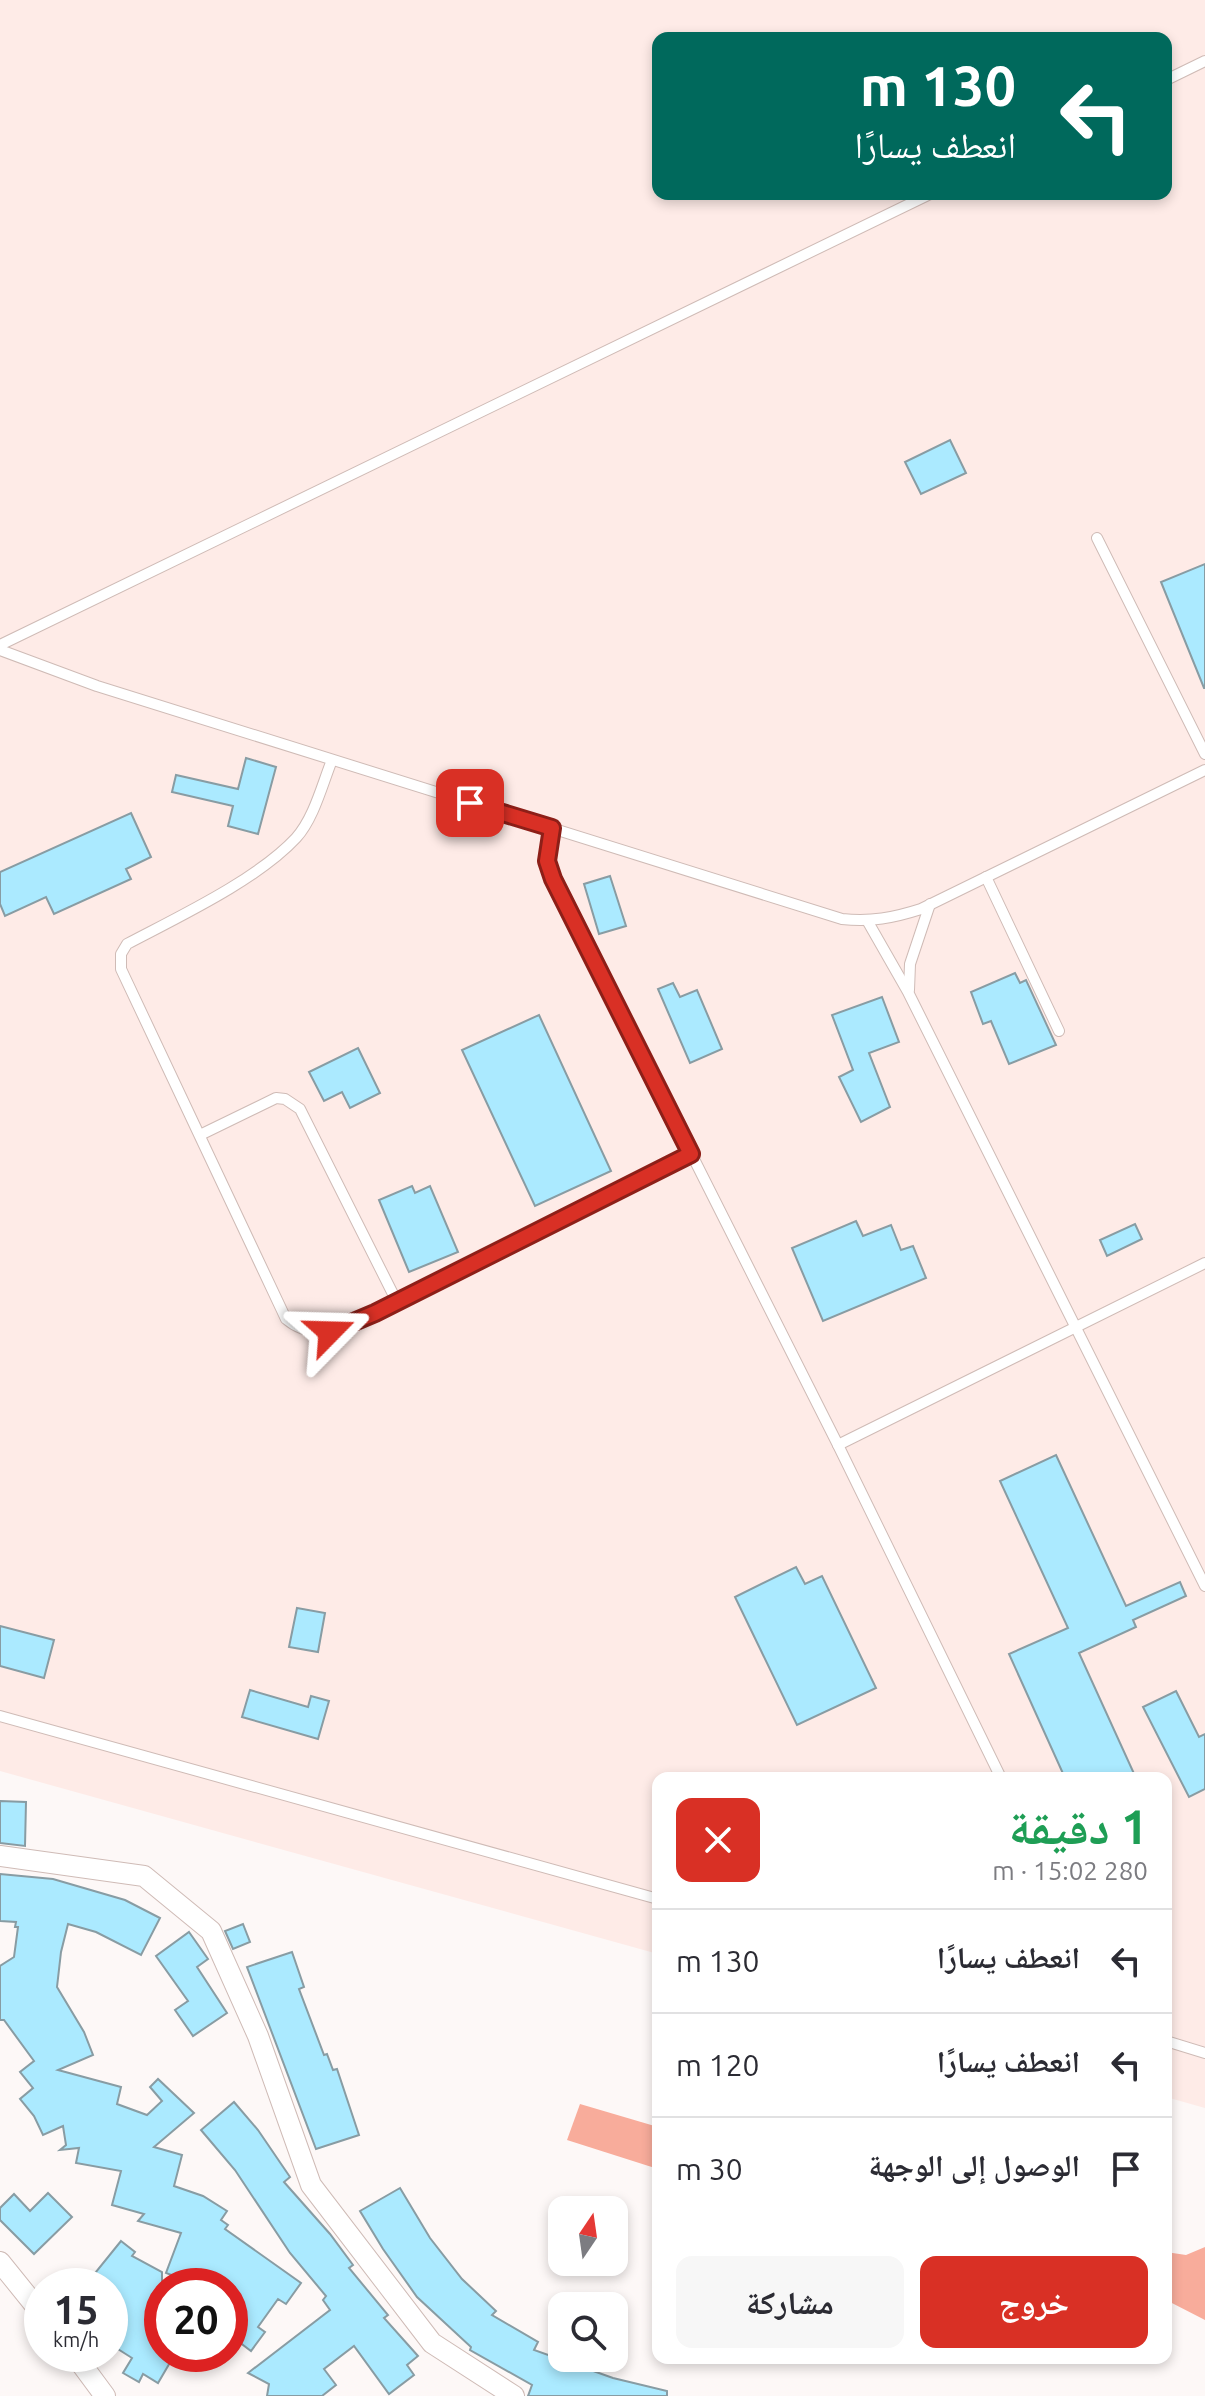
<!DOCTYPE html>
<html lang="ar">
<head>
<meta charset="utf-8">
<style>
  :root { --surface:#fff; --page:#f7f7f7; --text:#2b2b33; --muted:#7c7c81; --line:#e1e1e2; --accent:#d93025 }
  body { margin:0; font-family:Ubuntu,"Noto Naskh Arabic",sans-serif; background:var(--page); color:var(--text); direction:rtl; height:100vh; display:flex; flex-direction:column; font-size:30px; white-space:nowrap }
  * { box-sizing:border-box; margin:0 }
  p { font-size:26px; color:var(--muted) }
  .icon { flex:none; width:44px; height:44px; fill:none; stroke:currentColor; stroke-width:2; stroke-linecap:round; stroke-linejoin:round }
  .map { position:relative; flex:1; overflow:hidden; direction:ltr }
  .panel { position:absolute; left:652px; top:1772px; width:520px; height:592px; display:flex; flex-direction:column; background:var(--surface); border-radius:16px; box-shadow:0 4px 12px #0003; direction:rtl }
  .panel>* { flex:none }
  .banner { position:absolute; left:652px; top:32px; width:520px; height:168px; border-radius:16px; box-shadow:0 4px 12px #0003; direction:rtl; background:#00695c; color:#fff; overflow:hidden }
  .needle { width:52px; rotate:13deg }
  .controls { position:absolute; left:548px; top:2196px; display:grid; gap:16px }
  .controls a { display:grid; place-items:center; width:80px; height:80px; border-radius:16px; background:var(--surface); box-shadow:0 4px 12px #0003; font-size:40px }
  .speed { position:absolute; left:24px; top:2268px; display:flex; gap:16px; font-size:40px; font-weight:700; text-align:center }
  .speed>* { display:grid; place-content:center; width:104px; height:104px; border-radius:50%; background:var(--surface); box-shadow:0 4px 12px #0003; line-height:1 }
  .speed small { font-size:20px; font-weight:400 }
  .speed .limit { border:12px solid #d22; background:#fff; color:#111 }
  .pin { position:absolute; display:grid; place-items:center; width:68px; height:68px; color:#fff; margin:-34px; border-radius:16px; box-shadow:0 4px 12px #0006 }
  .me { position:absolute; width:88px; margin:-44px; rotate:68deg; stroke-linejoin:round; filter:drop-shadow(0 0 6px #0008) }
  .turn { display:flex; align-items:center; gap:28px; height:168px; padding:0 24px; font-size:36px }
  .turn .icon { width:104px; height:104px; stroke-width:2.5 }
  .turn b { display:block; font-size:56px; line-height:68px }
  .round { display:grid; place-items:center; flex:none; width:84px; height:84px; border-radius:16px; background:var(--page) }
  .summary { display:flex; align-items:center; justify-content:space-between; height:136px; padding:0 24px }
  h1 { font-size:48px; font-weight:700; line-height:60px; color:#1e9e55 }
  .button { display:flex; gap:16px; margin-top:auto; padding:16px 24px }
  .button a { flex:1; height:92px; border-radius:16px; background:var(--accent); color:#fff; font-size:32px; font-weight:700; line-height:92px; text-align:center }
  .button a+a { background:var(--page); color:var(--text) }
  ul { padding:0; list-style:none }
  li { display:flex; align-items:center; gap:24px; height:104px; padding:0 24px; border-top:2px solid var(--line) }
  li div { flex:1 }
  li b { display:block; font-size:30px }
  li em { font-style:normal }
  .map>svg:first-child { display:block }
  .built { fill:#feebe7; fill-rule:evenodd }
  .water { fill:#f8ac9b }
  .building { fill:#abeaff; stroke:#889ca3; stroke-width:2 }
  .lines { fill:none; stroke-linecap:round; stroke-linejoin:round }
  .lane-casing { stroke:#cfbbb6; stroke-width:12 }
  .street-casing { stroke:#cfbbb6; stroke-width:22 }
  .lane { stroke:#fff; stroke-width:10 }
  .street { stroke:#fff; stroke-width:20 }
  .route-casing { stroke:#8d1f18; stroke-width:20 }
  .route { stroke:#d93025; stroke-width:14 }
</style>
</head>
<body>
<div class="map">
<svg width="1205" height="2396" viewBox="0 0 1205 2396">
  <rect width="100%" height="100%" fill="#fdf8f7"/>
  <path class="built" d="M0,0H1205V2108L1166,2097V1778H658V1954L0,1771ZM658,38H1166V194H658Z"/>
  <g class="water">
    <path d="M580,2104L658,2127V2169L567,2140Z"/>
    <path d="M1205,2247V2320L1166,2300V2252L1186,2255Z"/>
  </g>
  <g class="building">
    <path d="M950,440L966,473L921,494L905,462Z"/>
    <path d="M1205,564V688H1204L1161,582Z"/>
    <path d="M246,758L276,767L258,834L228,826L233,806L172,792L176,775L238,789Z"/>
    <path d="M131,813L151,857L126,869L131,879L54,914L46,897L5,916L0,904V872Z"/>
    <path d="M610,876L626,926L599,934L584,884Z"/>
    <path d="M1015,973L1020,983L1026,980L1056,1045L1009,1064L991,1021L983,1024L971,992Z"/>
    <path d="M673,983L680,997L697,990L722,1049L690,1063L658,989Z"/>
    <path d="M882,997L899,1042L869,1053L890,1107L861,1122L839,1077L853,1070L832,1015Z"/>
    <path d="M539,1015L611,1171L535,1206L462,1050Z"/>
    <path d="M358,1048L380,1093L350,1108L342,1092L324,1101L309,1072Z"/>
    <path d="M412,1186L415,1193L430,1186L458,1252L409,1272L379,1200Z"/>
    <path d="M856,1221L863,1236L891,1225L901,1250L913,1246L926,1278L823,1321L792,1248Z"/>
    <path d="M1135,1224L1142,1239L1107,1256L1100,1240Z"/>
    <path d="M1056,1455L1126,1606L1180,1582L1186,1596L1133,1620L1136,1627L1079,1653L1136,1778H1065L1009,1654L1068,1628L1000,1481Z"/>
    <path d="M796,1567L805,1584L822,1576L876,1688L797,1725L735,1597Z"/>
    <path d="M297,1608L325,1613L318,1652L289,1647Z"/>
    <path d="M0,1626L54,1640L44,1678L0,1666Z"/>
    <path d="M250,1690L308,1707L311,1696L329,1701L318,1739L242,1717Z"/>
    <path d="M1176,1691L1199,1737L1205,1734V1789L1189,1797L1143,1707Z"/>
    <path d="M0,1801L26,1802L25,1846L0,1843Z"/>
    <path d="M0,1874L53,1879L125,1900L160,1918L141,1955L96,1932L68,1924L61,1952L57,1987L84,2032L93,2055L58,2070L121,2087L117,2104L147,2115L162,2101L150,2087L158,2079L194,2113L154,2147L182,2155L174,2186L203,2196L227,2211L221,2220L228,2225L225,2229L301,2283L286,2304L278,2299L258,2327L265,2332L251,2351L230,2335V2286H213L198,2276L195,2284L166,2273L181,2233L138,2221L144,2214L112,2205L121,2171L76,2163L79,2148L60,2150L66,2145L63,2126L43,2135L34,2116L20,2099L33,2088L20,2072L34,2061L4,2020H0V1966L14,1957L18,1927H15L16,1922L0,1921Z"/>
    <path d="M243,1924L250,1942L233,1949L225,1931Z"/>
    <path d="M189,1932L208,1959L197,1967L227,2013L193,2036L175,2010L188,2001L156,1956Z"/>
    <path d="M292,1952L304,1987L299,1989L324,2055L327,2054L333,2070L337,2069L359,2135L316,2149L247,1967Z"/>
    <path d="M234,2102L258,2130L290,2177L284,2182L330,2234L353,2265L349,2268L388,2315L384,2318L418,2356L407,2365L414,2375L389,2394L354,2346L324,2369L336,2385L322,2396H267L269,2384L248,2373L330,2310L323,2300L326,2296L290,2253L235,2170L201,2130Z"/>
    <path d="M400,2188L430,2238L462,2279L496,2311L492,2315L538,2342L534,2350L613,2378L667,2391V2396H528L532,2385L470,2350L471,2347L417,2297L383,2249L360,2211Z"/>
    <path d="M48,2193L72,2217L34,2254L0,2220V2208L14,2194L30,2211Z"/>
    <path d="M121,2241L135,2252L132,2256L162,2272V2354H175L158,2383L143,2374L139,2382L123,2373L132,2358L110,2344V2286H101L91,2278Z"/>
  </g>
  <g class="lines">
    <defs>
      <g id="lane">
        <path d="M1166,80L1205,61"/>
        <path d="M1097,538L1205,754"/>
        <path d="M0,645L930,194"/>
        <path d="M0,650L97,686L842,919C871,922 893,918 921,909L1205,770"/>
        <path d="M332,760C322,785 314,818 296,838C257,880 178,917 127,944L121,954V969L286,1319C307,1337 329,1332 353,1324L691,1154"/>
        <path d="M552,828L547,861L553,879L838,1445L1001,1778"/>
        <path d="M986,877L1059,1031"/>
        <path d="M868,922L908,992L1205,1586"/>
        <path d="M909,990L910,964L930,904"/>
        <path d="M200,1135L276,1098L285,1099L300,1109L397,1302"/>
        <path d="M838,1445L1205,1263"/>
        <path d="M0,1716L658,1899"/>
        <path d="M1166,2041L1205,2053"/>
      </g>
      <g id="street">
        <path d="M0,1856L144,1876L211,1931L258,2036L311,2185L432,2343L514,2396"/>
        <path d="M0,2262L42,2314"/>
        <path d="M74,2354L105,2396"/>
      </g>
    </defs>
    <use href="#lane" class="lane-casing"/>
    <use href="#street" class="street-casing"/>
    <use href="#lane" class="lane"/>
    <use href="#street" class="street"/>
  </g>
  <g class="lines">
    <defs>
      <path id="route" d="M330,1332L375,1313L691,1154L553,879L547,861L552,828L470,803"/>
    </defs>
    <use href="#route" class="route-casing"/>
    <use href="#route" class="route"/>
  </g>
</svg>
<div class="controls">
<a><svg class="needle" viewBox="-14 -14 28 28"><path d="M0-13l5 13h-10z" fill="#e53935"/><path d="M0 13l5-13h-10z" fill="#7c7c81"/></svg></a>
<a><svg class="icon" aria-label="search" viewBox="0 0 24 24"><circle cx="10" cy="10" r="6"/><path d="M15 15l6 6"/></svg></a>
</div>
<div class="speed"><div>15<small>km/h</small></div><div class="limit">20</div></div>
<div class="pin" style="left:470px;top:803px;background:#d93025"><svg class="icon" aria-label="arrive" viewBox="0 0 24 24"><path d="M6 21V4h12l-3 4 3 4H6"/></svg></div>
<svg class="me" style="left:330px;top:1332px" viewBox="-20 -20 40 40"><path d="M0-17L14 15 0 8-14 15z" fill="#d93025" stroke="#fff" stroke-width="4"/></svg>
<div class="banner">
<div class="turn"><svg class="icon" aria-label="left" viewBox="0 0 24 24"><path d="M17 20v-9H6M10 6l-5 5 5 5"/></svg><div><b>130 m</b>انعطف يسارًا</div></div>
</div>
<section class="panel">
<div class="summary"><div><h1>1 دقيقة</h1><p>280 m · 15:02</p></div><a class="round" style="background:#d93025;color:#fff"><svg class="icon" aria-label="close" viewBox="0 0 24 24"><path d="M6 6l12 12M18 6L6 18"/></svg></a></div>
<ul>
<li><svg class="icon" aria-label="left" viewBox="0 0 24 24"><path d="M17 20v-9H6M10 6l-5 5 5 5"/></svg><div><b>انعطف يسارًا</b></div><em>130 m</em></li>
<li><svg class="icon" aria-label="left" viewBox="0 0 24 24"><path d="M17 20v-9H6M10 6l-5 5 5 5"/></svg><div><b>انعطف يسارًا</b></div><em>120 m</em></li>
<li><svg class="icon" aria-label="arrive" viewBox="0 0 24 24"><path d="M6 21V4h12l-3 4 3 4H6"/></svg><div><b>الوصول إلى الوجهة</b></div><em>30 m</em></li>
</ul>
<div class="button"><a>خروج</a><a>مشاركة</a></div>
</section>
</div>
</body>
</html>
